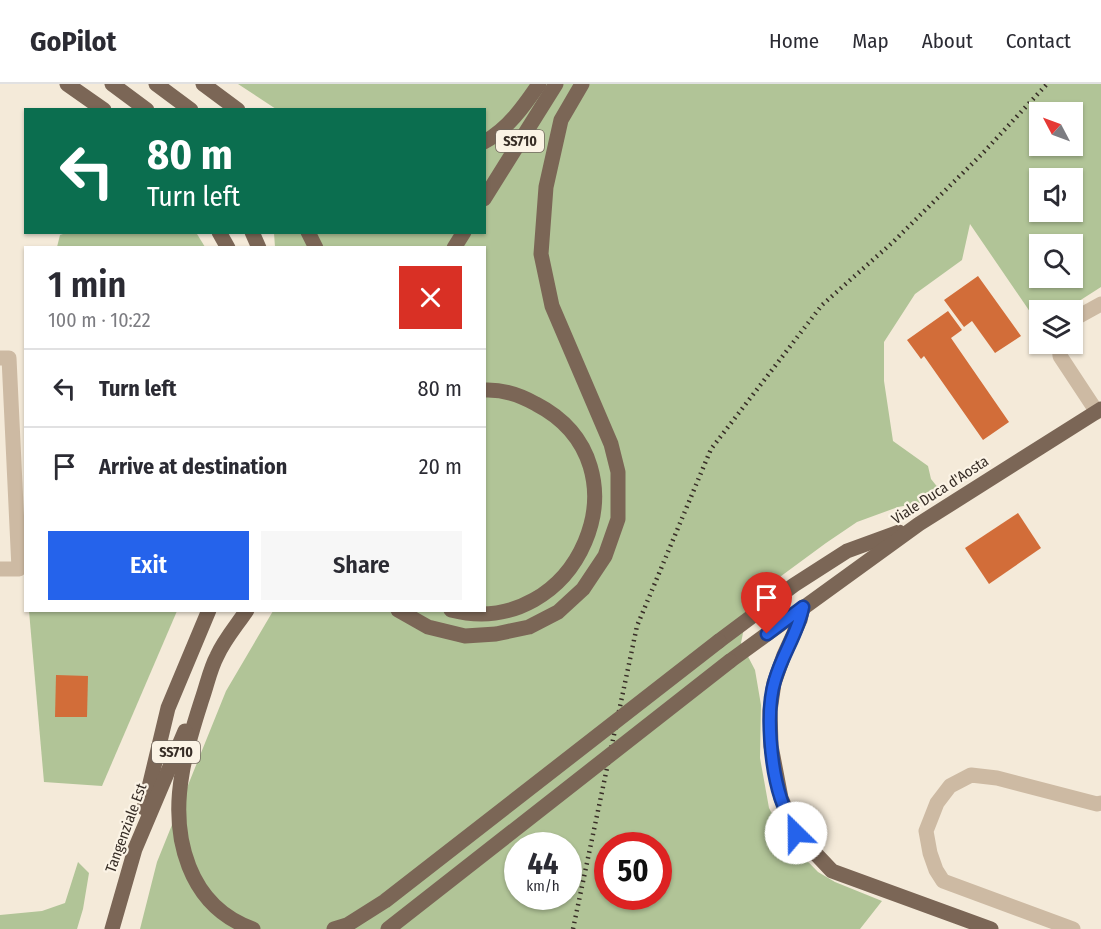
<!DOCTYPE html>
<html lang="en">
<head>
<meta charset="utf-8">
<style>
  :root { --surface:#fff; --page:#f7f7f7; --text:#2b2b33; --muted:#7c7c81; --line:#e1e1e2; --accent:#2563eb }
  body { margin:0; font-family:"Fira Sans Condensed",sans-serif; background:var(--page); color:var(--text); height:100vh; display:flex; flex-direction:column; font-size:22px; white-space:nowrap }
  * { box-sizing:border-box; margin:0 }
  p { font-size:20px; color:var(--muted) }
  .icon { flex:none; width:33px; height:33px; fill:none; stroke:currentColor; stroke-width:2; stroke-linecap:round; stroke-linejoin:round }
  .map { position:relative; flex:1; overflow:hidden }
  .side { position:absolute; left:24px; top:162px; width:462px; height:366px; display:flex; flex-direction:column; background:var(--surface); border-radius:0px; box-shadow:0 2px 4px #0004 }
  .side>* { flex:none }
  .banner { position:absolute; left:24px; top:24px; width:462px; height:126px; border-radius:0px; box-shadow:0 2px 4px #0004; background:#0b6e4f; color:#fff; overflow:hidden }
  .needle { width:39px; rotate:311deg }
  .buttons { position:absolute; left:1029px; top:18px; display:grid; gap:12px }
  .buttons a { display:grid; place-items:center; width:54px; height:54px; border-radius:0px; background:var(--surface); box-shadow:0 2px 4px #0004; font-size:30px }
  .speed { position:absolute; left:504px; top:748px; display:flex; gap:12px; font-size:30px; font-weight:700; text-align:center }
  .speed>* { display:grid; place-content:center; width:78px; height:78px; border-radius:50%; background:var(--surface); box-shadow:0 2px 4px #0004; line-height:1 }
  .speed small { font-size:15px; font-weight:400 }
  .speed .limit { border:9px solid #d22; background:#fff; color:#111 }
  .pin { position:absolute; display:grid; place-items:center; width:51px; height:51px; color:#fff; margin:-62px -26px; border-radius:50% 50% 50% 0; rotate:-45deg; box-shadow:0 0 6px #0007 }
  .pin .icon { rotate:45deg }
  .me { position:absolute; width:66px; margin:-33px; rotate:337deg; stroke-linejoin:round; filter:drop-shadow(0 0 4px #0008) }
  .turn { display:flex; align-items:center; gap:21px; height:126px; padding:0 24px; font-size:27px }
  .turn .icon { width:78px; height:78px; stroke-width:2.5 }
  .turn b { display:block; font-size:42px; line-height:51px }
  .round { display:grid; place-items:center; flex:none; width:63px; height:63px; border-radius:0px; background:var(--page) }
  .overview { display:flex; align-items:center; justify-content:space-between; height:102px; padding:0 24px }
  h1 { font-size:36px; font-weight:600; line-height:45px }
  .button { display:flex; gap:12px; margin-top:auto; padding:12px 24px }
  .button a { flex:1; height:69px; border-radius:0px; background:var(--accent); color:#fff; font-size:24px; font-weight:600; line-height:69px; text-align:center }
  .button a+a { background:var(--page); color:var(--text) }
  ul { padding:0; list-style:none }
  li { display:flex; align-items:center; gap:18px; height:78px; padding:0 24px; border-top:2px solid var(--line) }
  li div { flex:1 }
  li b { display:block; font-size:22px }
  li em { font-style:normal }
  header { display:flex; align-items:center; gap:36px; box-sizing:border-box; height:84px; padding:0 30px; background:var(--surface); border-bottom:2px solid var(--line) }
  header strong { font-size:28px }
  nav { display:flex; gap:33px; margin-inline-start:auto; font-size:21px }
  .map>svg:first-child { display:block }
  .green { fill:#b1c497; fill-rule:evenodd }
  .building { fill:#d26d39 }
  .lines { fill:none; stroke-linecap:round; stroke-linejoin:round }
  .minor { stroke:#cdbaa3; stroke-width:15 }
  .major { stroke:#7b6656; stroke-width:15 }
  .rail { stroke:#372d26; stroke-width:4.5; stroke-dasharray:1.5 4.5; stroke-linecap:butt }
  .major-bridge { stroke:#7b6656; stroke-width:15 }
  .route-casing { stroke:#184099; stroke-width:15 }
  .route { stroke:#2563eb; stroke-width:10 }
  .labels { text-anchor:middle; dominant-baseline:central; stroke-width:4.5; stroke-linejoin:round; paint-order:stroke }
  .shield { fill:#fbf3e5; stroke:#72685f; stroke-width:1.5 }
  .shield-label { font-size:14px; font-weight:bold; fill:#372d26 }
  .street-label { font-size:15px; fill:#372d26; stroke:#fbf3e5 }
</style>
</head>
<body>
<header>
<strong>GoPilot</strong>
<nav><a>Home</a><a>Map</a><a>About</a><a>Contact</a></nav>
</header>
<div class="map">
<svg width="1101" height="845" viewBox="0 0 1101 845">
  <rect width="100%" height="100%" fill="#f4ead9"/>
  <g class="green">
    <path d="M238,0H1101V203L1065,226H1040L1039,241L970,140L962,176L915,210L884,258V297L893,357L928,382L931,395L939,405L925,418L898,423L857,438L826,459L773,498L748,524L741,559L755,586L761,621L760,674L769,724L784,753L818,788L835,798L882,817L860,845H140L157,778L226,607L273,527L484,526V164L275,163L274,149L484,148V26L276,25ZM1040,28H1072V62H1040ZM1040,94H1072V128H1040ZM1040,160H1072V194H1040ZM518,762H568V813H518ZM608,762H658V813H608Z"/>
    <path d="M66,149H192L197,150L205,163H57L60,151Z"/>
    <path d="M29,527H177L102,702L44,698Z"/>
    <path d="M78,778L89,789L83,825L77,845H0V831L42,827L65,819Z"/>
  </g>
  <g class="building">
    <path d="M978,192L1021,252L995,269L972,237L964,243L944,216Z"/>
    <path d="M948,227L962,246L951,254L1009,338L983,356L924,272L921,275L907,256Z"/>
    <path d="M1018,429L1041,464L989,500L965,464Z"/>
    <path d="M56,591L88,592L87,633H55Z"/>
  </g>
  <g class="lines">
    <g class="minor">
      <path d="M1072,236L1101,220"/>
      <path d="M1059,260L1060,272L1097,328"/>
      <path d="M0,274H9L19,485H0"/>
      <path d="M1073,845L943,797L936,786L930,769L926,747L937,719L950,702L971,691L997,694L1097,720L1101,719"/>
    </g>
    <g class="major">
      <path d="M67,0L104,26"/>
      <path d="M112,0L147,26"/>
      <path d="M156,0L191,26"/>
      <path d="M203,0L238,26"/>
      <path d="M484,58C508,45 524,22 539,0"/>
      <path d="M484,115L556,0"/>
      <path d="M219,148L228,164"/>
      <path d="M252,148L259,164"/>
      <path d="M308,148L316,164"/>
      <path d="M454,164L464,148"/>
      <path d="M803,523L800,536L784,571L774,599L770,627L771,662L781,714L796,749L832,787L991,845"/>
      <path d="M247,526C237,541 224,556 217,572C210,585 207,601 202,615C194,640 186,664 182,690C171,753 188,822 253,845"/>
      <path d="M398,526L428,543L465,552L496,550L529,543L558,528L583,505L605,472L618,435V388L611,360L552,222L541,170L546,103L561,36L582,0"/>
      <path d="M451,526C577,558 654,381 536,320C520,311 503,305 484,306"/>
      <path d="M719,557L794,501L847,467L899,448"/>
      <path d="M730,577L919,440L1101,325"/>
      <path d="M144,724L168,624L209,526"/>
      <path d="M112,845L135,765L185,647"/>
    </g>
    <path class="rail" d="M573,845L637,542L711,365L822,221L893,158L982,70L1047,0"/>
    <g class="major-bridge">
      <path d="M334,845L347,841L385,817L719,557"/>
      <path d="M388,845L730,577"/>
    </g>
  </g>
  <g class="lines">
    <defs>
      <path id="route" d="M767,550L803,523C798,549 782,571 775,596C765,627 771,685 781,715C785,727 791,738 796,749"/>
    </defs>
    <use href="#route" class="route-casing"/>
    <use href="#route" class="route"/>
  </g>
  <g class="labels">
    <g class="shield">
      <rect x="496" y="46" width="48" height="22" rx="4.5"/>
      <rect x="152" y="657" width="48" height="22" rx="4.5"/>
    </g>
    <g class="shield-label">
      <text x="520" y="57">SS710</text>
      <text x="176" y="668">SS710</text>
    </g>
    <g class="street-label">
      <text transform="translate(940 406) rotate(-33)">Viale Duca d'Aosta</text>
      <text transform="translate(126 744) rotate(-70)">Tangenziale Est</text>
    </g>
  </g>
</svg>
<div class="buttons">
<a><svg class="needle" viewBox="-14 -14 28 28"><path d="M0-13l5 13h-10z" fill="#e53935"/><path d="M0 13l5-13h-10z" fill="#7c7c81"/></svg></a>
<a><svg class="icon" aria-label="sound" viewBox="0 0 24 24"><path d="M4 9h4l5-4v14l-5-4H4zM17 9q2 3 0 6"/></svg></a>
<a><svg class="icon" aria-label="search" viewBox="0 0 24 24"><circle cx="10" cy="10" r="6"/><path d="M15 15l6 6"/></svg></a>
<a><svg class="icon" aria-label="layers" viewBox="0 0 24 24"><path d="M12 4l9 5-9 5-9-5zM3 14l9 5 9-5"/></svg></a>
</div>
<div class="speed"><div>44<small>km/h</small></div><div class="limit">50</div></div>
<div class="pin" style="left:767px;top:550px;background:#d93025"><svg class="icon" aria-label="arrive" viewBox="0 0 24 24"><path d="M6 21V4h12l-3 4 3 4H6"/></svg></div>
<svg class="me" style="left:796px;top:749px" viewBox="-20 -20 40 40"><circle r="19" fill="#fff"/><path d="M0-13L10 11 0 6-10 11z" fill="#2563eb"/></svg>
<div class="banner">
<div class="turn"><svg class="icon" aria-label="left" viewBox="0 0 24 24"><path d="M17 20v-9H6M10 6l-5 5 5 5"/></svg><div><b>80 m</b>Turn left</div></div>
</div>
<section class="side">
<div class="overview"><div><h1>1 min</h1><p>100 m · 10:22</p></div><a class="round" style="background:#d93025;color:#fff"><svg class="icon" aria-label="close" viewBox="0 0 24 24"><path d="M6 6l12 12M18 6L6 18"/></svg></a></div>
<ul>
<li><svg class="icon" aria-label="left" viewBox="0 0 24 24"><path d="M17 20v-9H6M10 6l-5 5 5 5"/></svg><div><b>Turn left</b></div><em>80 m</em></li>
<li><svg class="icon" aria-label="arrive" viewBox="0 0 24 24"><path d="M6 21V4h12l-3 4 3 4H6"/></svg><div><b>Arrive at destination</b></div><em>20 m</em></li>
</ul>
<div class="button"><a>Exit</a><a>Share</a></div>
</section>
</div>
</body>
</html>
